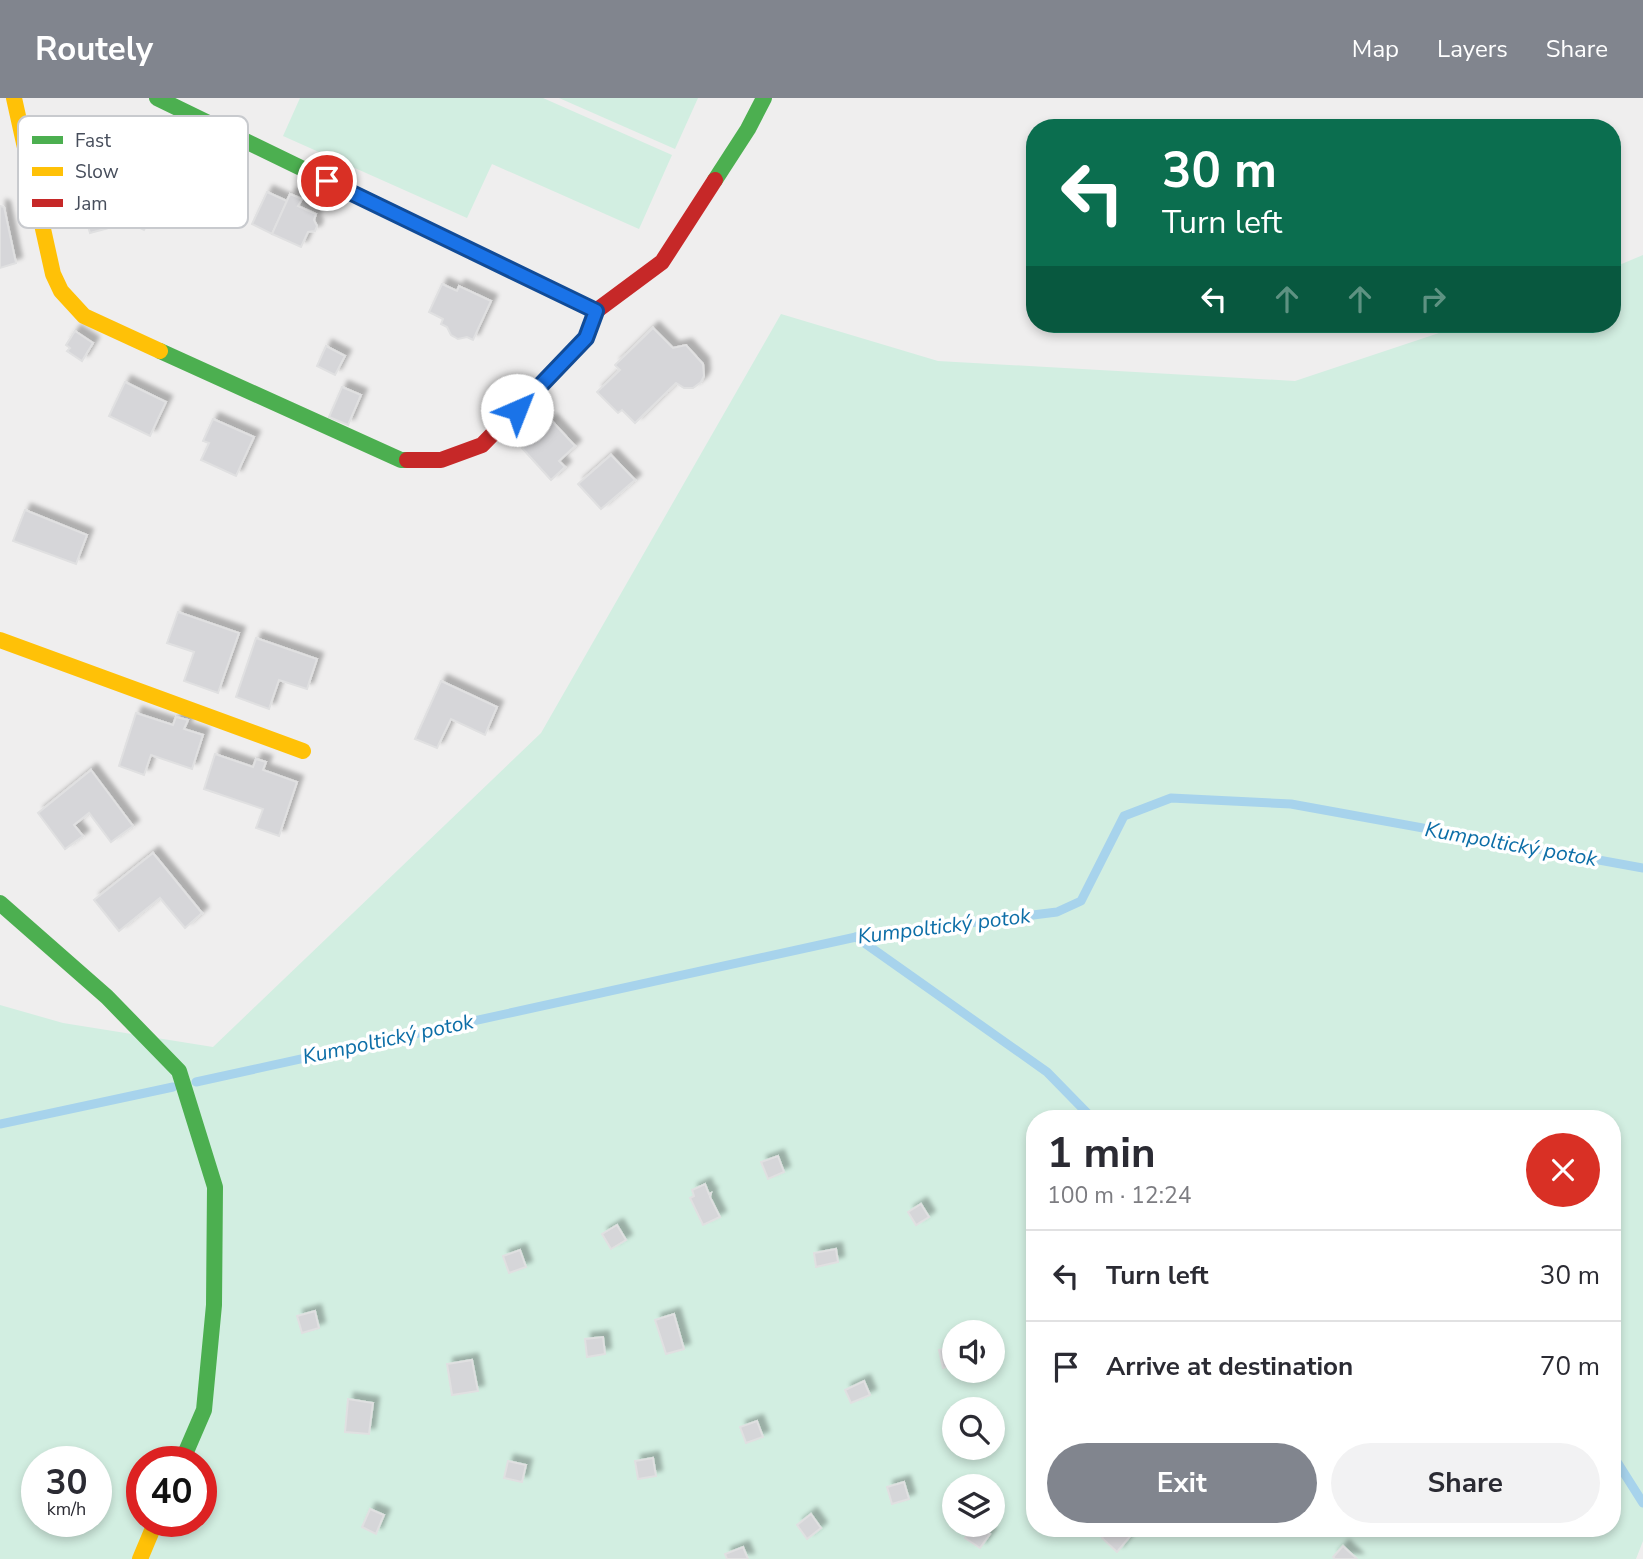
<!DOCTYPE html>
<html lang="en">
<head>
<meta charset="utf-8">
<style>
  :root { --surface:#fff; --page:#f2f2f3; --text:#2b2b33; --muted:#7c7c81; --line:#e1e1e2; --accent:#81858e }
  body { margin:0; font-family:"Nunito Sans",sans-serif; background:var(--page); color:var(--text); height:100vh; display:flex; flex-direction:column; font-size:26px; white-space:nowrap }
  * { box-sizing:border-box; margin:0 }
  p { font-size:23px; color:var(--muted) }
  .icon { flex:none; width:38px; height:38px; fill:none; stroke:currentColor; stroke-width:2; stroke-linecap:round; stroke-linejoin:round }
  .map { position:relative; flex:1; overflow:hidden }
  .panel { position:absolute; left:1026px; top:1012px; width:595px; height:427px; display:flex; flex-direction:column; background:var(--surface); border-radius:28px; box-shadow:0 4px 10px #0003 }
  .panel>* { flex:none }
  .hud { position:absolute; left:1026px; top:21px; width:595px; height:214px; border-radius:28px; box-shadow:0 4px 10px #0003; background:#0b6e4f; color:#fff; overflow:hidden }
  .buttons { position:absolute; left:942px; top:1222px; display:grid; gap:14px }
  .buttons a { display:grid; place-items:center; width:63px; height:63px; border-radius:50%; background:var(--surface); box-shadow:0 4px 10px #0003; font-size:35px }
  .speed { position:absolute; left:21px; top:1348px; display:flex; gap:14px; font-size:35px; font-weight:700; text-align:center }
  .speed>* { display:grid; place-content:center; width:91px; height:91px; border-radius:50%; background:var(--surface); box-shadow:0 4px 10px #0003; line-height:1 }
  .speed small { font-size:18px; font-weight:400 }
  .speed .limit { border:10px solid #d22; background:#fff; color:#111 }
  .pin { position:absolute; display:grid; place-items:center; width:60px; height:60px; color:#fff; margin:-30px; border:4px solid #fff; border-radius:50%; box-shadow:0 2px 7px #0007 }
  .me { position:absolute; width:77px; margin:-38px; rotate:44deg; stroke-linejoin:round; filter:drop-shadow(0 0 5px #0008) }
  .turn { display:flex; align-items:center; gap:24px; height:147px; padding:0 21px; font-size:32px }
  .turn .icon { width:91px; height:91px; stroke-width:2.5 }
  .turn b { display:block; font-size:49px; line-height:60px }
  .lanes { display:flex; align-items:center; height:66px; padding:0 21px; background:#0003; justify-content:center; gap:35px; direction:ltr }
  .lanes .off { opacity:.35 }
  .round { display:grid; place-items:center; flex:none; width:74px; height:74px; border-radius:37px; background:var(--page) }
  .head { display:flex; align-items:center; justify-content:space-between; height:119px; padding:0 21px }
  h1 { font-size:42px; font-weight:700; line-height:52px }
  .action { display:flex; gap:14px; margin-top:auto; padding:14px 21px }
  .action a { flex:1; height:80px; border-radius:42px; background:var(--accent); color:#fff; font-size:28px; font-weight:700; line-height:80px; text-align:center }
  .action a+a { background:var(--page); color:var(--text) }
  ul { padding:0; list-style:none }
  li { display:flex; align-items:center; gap:21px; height:91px; padding:0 21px; border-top:2px solid var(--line) }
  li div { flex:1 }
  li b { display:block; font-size:26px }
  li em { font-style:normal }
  header { display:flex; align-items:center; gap:42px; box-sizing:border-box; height:98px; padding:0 35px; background:var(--accent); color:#fff }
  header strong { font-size:33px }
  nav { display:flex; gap:38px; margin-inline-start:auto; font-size:24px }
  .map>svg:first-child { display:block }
  .green { fill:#d2eee1; fill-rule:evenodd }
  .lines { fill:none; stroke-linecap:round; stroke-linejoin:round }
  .stream { stroke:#a7d3ec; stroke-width:9 }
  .building { fill:#d6d6d9; stroke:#e0e0e1; stroke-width:2; filter:url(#shadow) }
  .fast { stroke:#4caf50; stroke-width:16 }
  .slow { stroke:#ffc107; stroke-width:16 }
  .jam { stroke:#c62828; stroke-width:16 }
  .route-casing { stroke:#114b97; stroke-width:18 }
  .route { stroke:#1a73e8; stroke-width:12 }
  .labels { text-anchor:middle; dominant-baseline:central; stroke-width:7; stroke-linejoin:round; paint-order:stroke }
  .water-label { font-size:21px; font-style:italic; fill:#0d6ea7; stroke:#fff }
  .key { fill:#fff; stroke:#c8cace; stroke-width:2 }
  .key-label { font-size:19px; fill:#464d5b }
</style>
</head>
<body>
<header>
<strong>Routely</strong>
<nav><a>Map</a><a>Layers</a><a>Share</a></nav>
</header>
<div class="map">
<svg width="1643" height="1461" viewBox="0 0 1643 1461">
  <defs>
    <filter id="shadow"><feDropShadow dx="6" dy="-6" stdDeviation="2" flood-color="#0004"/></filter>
  </defs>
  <rect width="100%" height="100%" fill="#efeeee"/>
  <g class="green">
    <path d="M300,0H543L672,57L639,131L492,66L467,120L283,38Z"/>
    <path d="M559,0H698L675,51Z"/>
    <path d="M1643,157V1443L1636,1461H0V907L63,925L213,949L541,635L781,216L938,263L1295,283L1466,226H1612V170ZM1034,1020H1612V1430H1034ZM954,1234H992V1272H954ZM954,1311H992V1349H954ZM37,1363H96V1423H37ZM142,1363H201V1423H142ZM954,1388H992V1426H954Z"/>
  </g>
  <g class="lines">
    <g class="stream">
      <path d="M856,839L1047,974L1092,1020"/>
      <path d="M196,984L856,839L1057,814L1081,803L1124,718L1171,700L1291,706L1643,770"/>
      <path d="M0,1026L173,989"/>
      <path d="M1612,1356L1643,1405"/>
    </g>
  </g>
  <g class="building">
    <path d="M267,94L287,103L272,136L252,126Z"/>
    <path d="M290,96L302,101L298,108L316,116L314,122L317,128L315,133L308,134L301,149L272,136Z"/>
    <path d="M0,108L4,109L16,165L0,170Z"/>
    <path d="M129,111L152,116L144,132L124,122Z"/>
    <path d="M113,115L116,128L90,135L86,122Z"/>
    <path d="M442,186L457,193L459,188L491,203L473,242L467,239L458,241L451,237L447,229L441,226L443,221L429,214Z"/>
    <path d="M653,230L673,250L686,247L703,266L704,278L701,284L693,290H684L676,285L635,325L622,312L618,315L597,294L620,272L615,267Z"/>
    <path d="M75,233L93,245L82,263L67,253L70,250L66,247Z"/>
    <path d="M326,248L345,258L335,277L317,268Z"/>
    <path d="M125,284L166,304L150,338L109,318Z"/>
    <path d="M342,289L361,297L348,327L329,319Z"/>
    <path d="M213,321L254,339L236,378L201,362L209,345L203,343Z"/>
    <path d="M551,322L575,348L559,363L565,369L551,382L522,350Z"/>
    <path d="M611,357L635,382L601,411L578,386Z"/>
    <path d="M25,412L87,437L76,466L13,443Z"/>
    <path d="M178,514L239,535L218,595L184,583L194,554L167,545Z"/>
    <path d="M256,540L317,561L307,591L279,582L269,611L236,599Z"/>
    <path d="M441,583L497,609L485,637L451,621L437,650L415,641Z"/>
    <path d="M136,615L173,627L176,619L188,622L184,631L203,637L192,671L151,657L144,677L119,668Z"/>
    <path d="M215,656L253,669L256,661L266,664L263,672L297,684L279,738L256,730L263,711L204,691Z"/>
    <path d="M91,672L133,728L111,744L89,715L74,727L83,738L65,751L38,715Z"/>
    <path d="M153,755L202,815L185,830L160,800L119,833L94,802Z"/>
    <path d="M778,1058L784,1074L768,1081L761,1064Z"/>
    <path d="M705,1086L709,1096L711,1095L710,1099L720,1119L703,1127L690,1100L694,1098L692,1092Z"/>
    <path d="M921,1106L929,1119L916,1127L908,1114Z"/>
    <path d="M617,1127L626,1142L611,1151L602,1136Z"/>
    <path d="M836,1151L838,1164L816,1169L814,1155Z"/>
    <path d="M520,1152L526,1169L509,1175L503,1158Z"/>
    <path d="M315,1213L319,1230L302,1235L297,1218Z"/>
    <path d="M674,1216L684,1251L666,1256L655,1222Z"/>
    <path d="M603,1239L605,1256L587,1259L585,1241Z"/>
    <path d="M954,1248V1267L943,1270L939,1252Z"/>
    <path d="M472,1262L478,1293L452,1297L447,1266Z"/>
    <path d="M864,1283L870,1297L851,1305L845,1292Z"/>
    <path d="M348,1301L373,1305L369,1336L345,1334Z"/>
    <path d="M757,1323L763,1339L746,1345L740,1329Z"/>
    <path d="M653,1360L656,1378L638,1381L635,1363Z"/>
    <path d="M508,1363L526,1367L522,1384L504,1380Z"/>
    <path d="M904,1384L909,1401L892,1406L887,1389Z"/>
    <path d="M370,1411L384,1417L376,1436L362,1429Z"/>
    <path d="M811,1416L821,1430L807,1441L797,1427Z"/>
    <path d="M975,1426L990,1436L980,1450L965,1440Z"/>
    <path d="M1110,1430H1137L1117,1454L1102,1440Z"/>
    <path d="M1343,1448L1357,1461H1335L1333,1459Z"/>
    <path d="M743,1449L748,1461H727L725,1456Z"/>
  </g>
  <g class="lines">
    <g class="fast">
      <path d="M157,0L503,168"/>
      <path d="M715,82L748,31L764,0"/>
      <path d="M160,253L401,362H407"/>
      <path d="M0,805L107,899L179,973L215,1089L214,1207L204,1312L182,1363"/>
    </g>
    <g class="slow">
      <path d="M14,0L53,176L61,193L84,218L160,253"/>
      <path d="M503,168L596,213"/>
      <path d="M0,542L303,653"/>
      <path d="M140,1461L156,1423"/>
    </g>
    <path class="jam" d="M407,362H441L482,347L586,240L596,213L662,164L715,82"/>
  </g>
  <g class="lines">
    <defs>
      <path id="route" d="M327,83L596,213L586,240L517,312"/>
    </defs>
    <use href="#route" class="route-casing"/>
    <use href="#route" class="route"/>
  </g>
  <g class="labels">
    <g class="water-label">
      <text transform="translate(1511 746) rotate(10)">Kumpoltický potok</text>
      <text transform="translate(944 828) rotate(-7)">Kumpoltický potok</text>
      <text transform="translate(388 941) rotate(-12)">Kumpoltický potok</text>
    </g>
  </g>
  <rect x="18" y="18" width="230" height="112" rx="10" class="key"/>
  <rect x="32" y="38" width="31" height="8" fill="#4caf50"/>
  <rect x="32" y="69" width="31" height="9" fill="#ffc107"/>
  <rect x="32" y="101" width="31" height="8" fill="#c62828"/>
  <g class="key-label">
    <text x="75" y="49">Fast</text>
    <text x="75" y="80">Slow</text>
    <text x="75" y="112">Jam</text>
  </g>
</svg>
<div class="buttons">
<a><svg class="icon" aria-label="sound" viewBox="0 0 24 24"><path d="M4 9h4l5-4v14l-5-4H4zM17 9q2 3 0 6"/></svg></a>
<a><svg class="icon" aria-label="search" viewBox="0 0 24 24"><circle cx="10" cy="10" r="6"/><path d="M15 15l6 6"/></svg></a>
<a><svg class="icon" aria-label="layers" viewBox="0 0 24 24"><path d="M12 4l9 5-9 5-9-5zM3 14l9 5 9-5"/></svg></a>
</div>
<div class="speed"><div>30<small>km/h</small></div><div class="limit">40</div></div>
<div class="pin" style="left:327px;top:83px;background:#d93025"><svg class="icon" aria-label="arrive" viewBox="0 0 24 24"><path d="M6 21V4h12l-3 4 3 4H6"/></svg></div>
<svg class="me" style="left:517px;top:312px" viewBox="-20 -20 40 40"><circle r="19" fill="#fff"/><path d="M0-13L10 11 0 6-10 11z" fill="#1a73e8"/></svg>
<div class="hud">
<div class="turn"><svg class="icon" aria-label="left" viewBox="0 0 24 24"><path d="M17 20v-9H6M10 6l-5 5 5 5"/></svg><div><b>30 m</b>Turn left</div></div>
<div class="lanes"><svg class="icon" aria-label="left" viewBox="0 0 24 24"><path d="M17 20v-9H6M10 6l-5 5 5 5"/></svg><svg class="icon off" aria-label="ahead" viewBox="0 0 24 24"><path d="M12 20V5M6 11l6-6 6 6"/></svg><svg class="icon off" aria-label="ahead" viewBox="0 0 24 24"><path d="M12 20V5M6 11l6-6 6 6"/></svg><svg class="icon off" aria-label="right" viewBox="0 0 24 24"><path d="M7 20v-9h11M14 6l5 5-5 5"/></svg></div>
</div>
<section class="panel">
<div class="head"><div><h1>1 min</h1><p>100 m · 12:24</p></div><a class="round" style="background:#d93025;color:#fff"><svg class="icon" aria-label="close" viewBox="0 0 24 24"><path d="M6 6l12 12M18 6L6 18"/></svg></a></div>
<ul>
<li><svg class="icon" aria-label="left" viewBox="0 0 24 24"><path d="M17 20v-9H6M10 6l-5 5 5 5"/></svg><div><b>Turn left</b></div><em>30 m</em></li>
<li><svg class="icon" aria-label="arrive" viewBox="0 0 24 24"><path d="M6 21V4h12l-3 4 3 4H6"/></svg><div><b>Arrive at destination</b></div><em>70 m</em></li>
</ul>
<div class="action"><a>Exit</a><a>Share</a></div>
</section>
</div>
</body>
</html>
